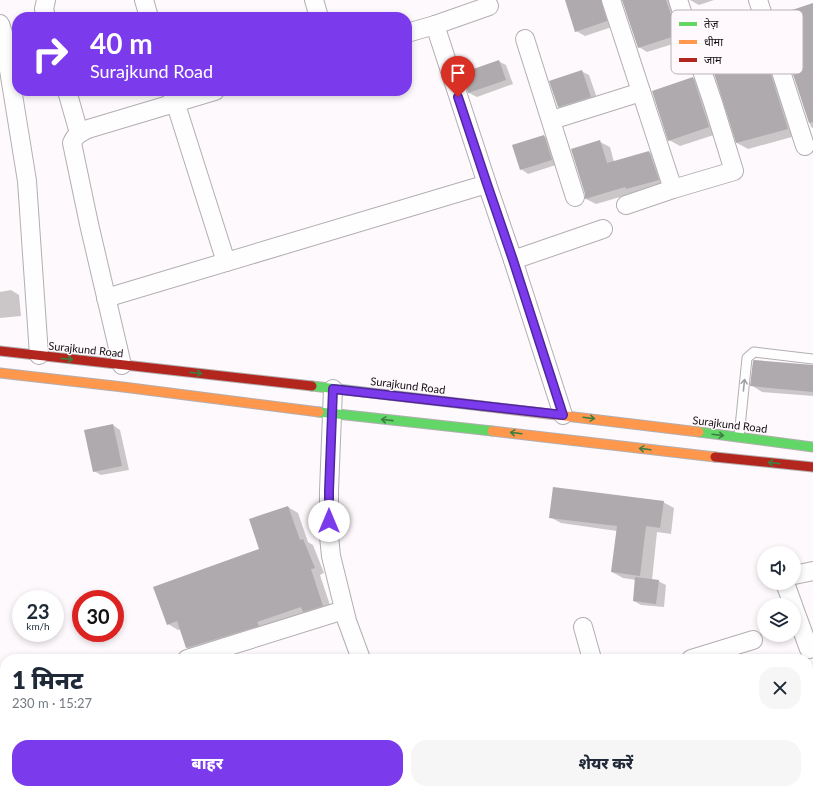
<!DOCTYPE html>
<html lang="hi">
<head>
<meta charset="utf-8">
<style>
  :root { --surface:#fff; --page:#f6f6f7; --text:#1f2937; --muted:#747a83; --accent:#7c3aed }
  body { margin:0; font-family:Lato,"Noto Sans Devanagari",sans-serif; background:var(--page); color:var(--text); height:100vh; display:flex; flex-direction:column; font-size:15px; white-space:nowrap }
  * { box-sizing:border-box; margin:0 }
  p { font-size:13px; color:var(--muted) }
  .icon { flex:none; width:22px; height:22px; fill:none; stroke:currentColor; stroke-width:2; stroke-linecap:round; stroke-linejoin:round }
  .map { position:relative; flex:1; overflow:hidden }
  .panel { position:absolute; left:0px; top:654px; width:813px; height:140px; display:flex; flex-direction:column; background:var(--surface); border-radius:16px 16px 0 0; box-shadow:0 2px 6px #0003 }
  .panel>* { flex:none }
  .top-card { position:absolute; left:12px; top:12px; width:400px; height:84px; border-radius:16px; box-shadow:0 2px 6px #0003; background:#7c3aed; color:#fff; overflow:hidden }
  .fabs { position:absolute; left:757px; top:546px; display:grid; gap:8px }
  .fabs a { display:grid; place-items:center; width:44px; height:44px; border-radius:50%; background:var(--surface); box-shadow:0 2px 6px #0003; font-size:20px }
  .speed { position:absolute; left:12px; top:590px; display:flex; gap:8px; font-size:20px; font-weight:700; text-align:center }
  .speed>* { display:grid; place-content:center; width:52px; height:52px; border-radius:50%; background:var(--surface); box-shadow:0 2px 6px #0003; line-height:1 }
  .speed small { font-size:10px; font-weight:400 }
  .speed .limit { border:6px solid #d22; background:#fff; color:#111 }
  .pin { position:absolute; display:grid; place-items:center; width:34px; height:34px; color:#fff; margin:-41px -17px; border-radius:50% 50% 50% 0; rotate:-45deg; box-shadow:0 0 4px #0007 }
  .pin .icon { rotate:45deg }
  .me { position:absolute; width:44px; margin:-22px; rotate:0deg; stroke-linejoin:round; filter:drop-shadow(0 0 3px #0008) }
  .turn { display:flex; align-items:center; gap:14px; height:84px; padding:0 12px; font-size:18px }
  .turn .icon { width:52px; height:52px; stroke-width:2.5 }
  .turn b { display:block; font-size:28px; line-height:34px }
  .round { display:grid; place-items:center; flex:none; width:42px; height:42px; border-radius:16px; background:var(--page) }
  .summary { display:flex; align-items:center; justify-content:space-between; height:68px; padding:0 12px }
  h1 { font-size:24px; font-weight:800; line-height:30px }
  .button { display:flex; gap:8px; margin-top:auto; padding:8px 12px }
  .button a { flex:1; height:46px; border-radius:16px; background:var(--accent); color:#fff; font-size:16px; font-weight:800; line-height:46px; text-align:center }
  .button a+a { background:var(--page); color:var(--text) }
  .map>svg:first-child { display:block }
  .green { fill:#fceaf9 }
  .shadow { fill:#0003 }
  .building { fill:#aeaaad }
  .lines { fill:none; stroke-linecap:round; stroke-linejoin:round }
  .lane-casing { stroke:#b2aeb1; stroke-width:11 }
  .street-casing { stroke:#b2aeb1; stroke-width:20 }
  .fast-casing { stroke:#b2aeb1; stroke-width:11 }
  .slow-casing { stroke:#b2aeb1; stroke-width:11 }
  .jam-casing { stroke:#b2aeb1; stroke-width:11 }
  .lane { stroke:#fffeff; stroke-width:9 }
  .street { stroke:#fffeff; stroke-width:18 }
  .fast { stroke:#63d668; stroke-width:9 }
  .slow { stroke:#ff974d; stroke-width:9 }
  .jam { stroke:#b3261e; stroke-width:9 }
  .oneway { stroke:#3f7d42 }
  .oneway2 { stroke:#a19fa1 }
  .route-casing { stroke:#51269a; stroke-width:10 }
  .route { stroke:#7c3aed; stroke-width:7 }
  .labels { text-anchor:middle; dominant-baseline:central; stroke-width:3; stroke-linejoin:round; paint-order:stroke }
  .street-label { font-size:11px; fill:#131113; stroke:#fff8fd }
  .key { fill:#fff8fd; stroke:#b8b3b7; stroke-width:1 }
  .key-label { font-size:11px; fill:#131113 }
</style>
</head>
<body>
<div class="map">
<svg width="813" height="794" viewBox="0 0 813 794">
  <rect width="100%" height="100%" fill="#fef9fc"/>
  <path class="green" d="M342,789H402L403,794H343Z"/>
  <g class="shadow">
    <path d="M568,0H611L615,26L585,36L576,31Z"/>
    <path d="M623,0H678L686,40L647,52L639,47Z"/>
    <path d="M690,0H714L699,5Z"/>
    <path d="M813,4V128L811,127L775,16Z"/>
    <path d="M764,54L775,60L799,135L748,149L737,143Z"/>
    <path d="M498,61L506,65L513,84L477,97L469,93L463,73Z"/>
    <path d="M581,71L589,75L598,101L566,111L558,107Z"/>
    <path d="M693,78L704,85L720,133L680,146L669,140Z"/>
    <path d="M544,136L552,141L559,164L528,174L521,169Z"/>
    <path d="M600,142L610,147L614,162L649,152L659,158L668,185L637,194L634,193L596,204L586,199Z"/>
    <path d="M11,290L19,295L21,316L0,318V292Z"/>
    <path d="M813,366V396L762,392L751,385Z"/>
    <path d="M113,425L120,430L129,470L101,475L94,471Z"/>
    <path d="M663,502L674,508L671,534L657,532L652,580L658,581L666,585L664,607L641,605L634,601L636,580L623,578L612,572L617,531L561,523L550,517Z"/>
    <path d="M288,507L298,513L308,542L313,545L324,573L320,575L332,611L197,653L187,648L181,629L178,630L168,624L260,550Z"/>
    <path d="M210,789H272L274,794H211Z"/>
    <path d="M325,789H345L339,794H329L326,792Z"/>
    <path d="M487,789H502L493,792Z"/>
    <path d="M773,789H804L806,794H763V792Z"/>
  </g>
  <g class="building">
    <path d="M565,0H601L607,21L575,32Z"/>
    <path d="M622,0H666L678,35L638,48Z"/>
    <path d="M813,3V122L809,123L774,16Z"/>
    <path d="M764,53L788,129L736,143L712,67Z"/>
    <path d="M499,60L506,80L468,93L462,73Z"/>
    <path d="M582,70L591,97L558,107L549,81Z"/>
    <path d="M693,77L709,127L668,141L652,91Z"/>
    <path d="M544,135L552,160L520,170L512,145Z"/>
    <path d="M600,140L607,163L649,151L659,180L626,189L625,187L585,199V194L571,149Z"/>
    <path d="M754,360L813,365V392L750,386L753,361Z"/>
    <path d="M113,424L122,466L93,472L84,430Z"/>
    <path d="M553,487L664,501L660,528L646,526L640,576L611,572L617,526L549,518Z"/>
    <path d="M288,506L300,540L303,539L315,568L311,569L323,606L303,612L301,607L257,622L259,626L186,648L177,621L167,625L153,587L259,549L249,519Z"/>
    <path d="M635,577L659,580L656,604L633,601Z"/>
  </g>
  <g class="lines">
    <defs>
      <g id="lane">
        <path d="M739,437L747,358L754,352L813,359"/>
        <path d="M0,732L5,753"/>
        <path d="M14,789L15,794"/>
      </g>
      <g id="street">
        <path d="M46,0L44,9L46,17"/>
        <path d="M144,0L149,17"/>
        <path d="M314,0L319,17"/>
        <path d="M611,0L673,189"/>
        <path d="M758,0L805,146"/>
        <path d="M0,24L3,33L27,181L39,355"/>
        <path d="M435,25L489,6"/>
        <path d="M407,33L435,25L487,184L513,260L563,415"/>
        <path d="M525,39L575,197"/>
        <path d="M67,91L79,133"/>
        <path d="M172,92L226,262"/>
        <path d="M552,120L641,92"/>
        <path d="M626,205L673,189L734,171L713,103L678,0"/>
        <path d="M513,260L603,229"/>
        <path d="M106,298L487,184"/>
        <path d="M122,365L89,224L72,143C75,135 80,133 88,129L215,91"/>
        <path d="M333,389L329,491V536L331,556L347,621L361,659"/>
        <path d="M794,575L813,571"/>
        <path d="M785,583L793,605"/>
        <path d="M794,608L809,649"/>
        <path d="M583,627L592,659"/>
        <path d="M187,659L344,610"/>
        <path d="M691,659L753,640"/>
        <path d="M808,715L813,716"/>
        <path d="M408,789L409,794"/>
        <path d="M472,789L473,794"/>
        <path d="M528,789L530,794"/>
        <path d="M587,789L588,794"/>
        <path d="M634,789L636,794"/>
        <path d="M751,789L752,794"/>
        <path d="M339,794L355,789"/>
      </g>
      <g id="fast">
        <path d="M312,386L482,406"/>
        <path d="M319,412L492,431"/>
        <path d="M699,432L813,447"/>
      </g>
      <g id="slow">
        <path d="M0,373L123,387L319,412"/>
        <path d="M482,406L699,432"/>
        <path d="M492,431L715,457"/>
      </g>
      <g id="jam">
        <path d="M0,351L312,386"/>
        <path d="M715,457L813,467"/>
      </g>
    </defs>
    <use href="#lane" class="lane-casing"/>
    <use href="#street" class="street-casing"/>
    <use href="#fast" class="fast-casing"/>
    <use href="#slow" class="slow-casing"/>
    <use href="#jam" class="jam-casing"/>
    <use href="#lane" class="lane"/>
    <use href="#street" class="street"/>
    <use href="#fast" class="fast"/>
    <use href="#slow" class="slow"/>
    <use href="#jam" class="jam"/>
  </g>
  <defs><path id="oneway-shaft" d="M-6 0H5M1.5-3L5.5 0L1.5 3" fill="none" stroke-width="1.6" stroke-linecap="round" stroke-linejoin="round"/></defs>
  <g class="oneway">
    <use href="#oneway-shaft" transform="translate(67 359) rotate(6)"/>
    <use href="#oneway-shaft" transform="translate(196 373) rotate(6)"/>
    <use href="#oneway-shaft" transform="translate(589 418) rotate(7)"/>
    <use href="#oneway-shaft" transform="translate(387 420) rotate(-174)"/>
    <use href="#oneway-shaft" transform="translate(516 433) rotate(-173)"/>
    <use href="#oneway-shaft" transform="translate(718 435) rotate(7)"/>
    <use href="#oneway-shaft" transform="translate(645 449) rotate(-173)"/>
    <use href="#oneway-shaft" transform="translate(774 463) rotate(-174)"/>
  </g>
  <use class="oneway2" href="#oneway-shaft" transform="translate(744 385) rotate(-84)"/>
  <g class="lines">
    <defs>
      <path id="route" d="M329,521V491L333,389L563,415L513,260L487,184L458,97"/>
    </defs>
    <use href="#route" class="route-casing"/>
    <use href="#route" class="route"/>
  </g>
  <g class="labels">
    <g class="street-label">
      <text transform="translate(86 349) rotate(6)">Surajkund Road</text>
      <text transform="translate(408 385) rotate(7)">Surajkund Road</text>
      <text transform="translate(730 424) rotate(7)">Surajkund Road</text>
    </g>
  </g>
  <rect x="671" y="10" width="132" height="64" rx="6" class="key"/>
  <rect x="679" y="22" width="18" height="4" fill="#63d668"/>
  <rect x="679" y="40" width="18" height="4" fill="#ff974d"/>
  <rect x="679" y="58" width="18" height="4" fill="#b3261e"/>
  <g class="key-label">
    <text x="704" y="28">तेज़</text>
    <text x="704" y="46">धीमा</text>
    <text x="704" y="64">जाम</text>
  </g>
</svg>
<div class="fabs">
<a><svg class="icon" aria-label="sound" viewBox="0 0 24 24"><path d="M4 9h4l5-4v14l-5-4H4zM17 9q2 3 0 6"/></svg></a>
<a><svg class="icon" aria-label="layers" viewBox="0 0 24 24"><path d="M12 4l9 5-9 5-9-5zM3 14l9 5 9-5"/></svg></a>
</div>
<div class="speed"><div>23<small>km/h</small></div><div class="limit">30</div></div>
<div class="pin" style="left:458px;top:97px;background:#d93025"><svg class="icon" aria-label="arrive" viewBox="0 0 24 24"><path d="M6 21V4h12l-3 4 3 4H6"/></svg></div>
<svg class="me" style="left:329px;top:521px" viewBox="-20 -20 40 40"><circle r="19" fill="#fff"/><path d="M0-13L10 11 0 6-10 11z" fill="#7c3aed"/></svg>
<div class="top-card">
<div class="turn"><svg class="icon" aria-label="right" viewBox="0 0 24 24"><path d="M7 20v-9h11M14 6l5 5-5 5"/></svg><div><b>40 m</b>Surajkund Road</div></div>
</div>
<section class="panel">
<div class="summary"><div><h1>1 मिनट</h1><p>230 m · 15:27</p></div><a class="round"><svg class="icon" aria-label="close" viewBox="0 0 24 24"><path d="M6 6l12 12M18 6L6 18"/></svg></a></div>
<div class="button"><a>बाहर</a><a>शेयर करें</a></div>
</section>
</div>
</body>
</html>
